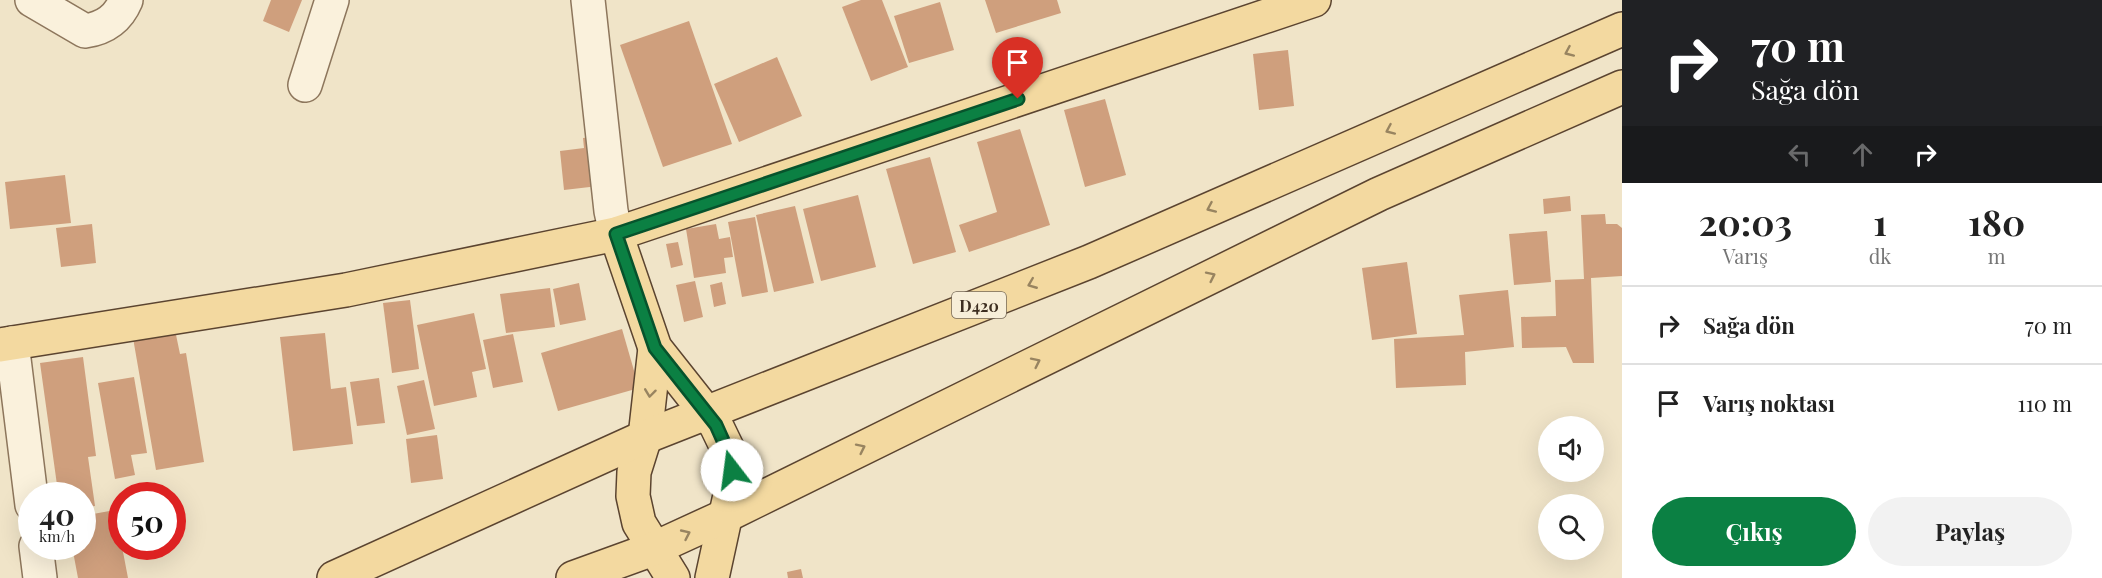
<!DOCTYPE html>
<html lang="tr">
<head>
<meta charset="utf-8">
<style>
  :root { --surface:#fff; --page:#f2f2f2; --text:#222; --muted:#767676; --line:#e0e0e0; --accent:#0b8043 }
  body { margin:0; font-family:"Playfair Display",serif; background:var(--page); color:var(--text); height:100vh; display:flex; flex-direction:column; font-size:22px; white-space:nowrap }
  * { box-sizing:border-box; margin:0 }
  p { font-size:20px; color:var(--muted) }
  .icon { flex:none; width:33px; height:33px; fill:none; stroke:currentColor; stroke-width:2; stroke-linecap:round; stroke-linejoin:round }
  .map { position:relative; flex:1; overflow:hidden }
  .side { display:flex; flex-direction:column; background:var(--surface); width:480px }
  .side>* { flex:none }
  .guide { background:#202124; color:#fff; overflow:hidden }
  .buttons { position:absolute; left:1538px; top:416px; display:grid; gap:12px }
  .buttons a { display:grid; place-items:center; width:66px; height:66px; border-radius:50%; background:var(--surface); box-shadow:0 6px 24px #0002; font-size:30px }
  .speed { position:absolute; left:18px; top:482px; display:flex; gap:12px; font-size:30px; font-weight:700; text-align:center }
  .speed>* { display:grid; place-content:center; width:78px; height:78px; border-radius:50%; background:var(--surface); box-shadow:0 6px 24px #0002; line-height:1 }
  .speed small { font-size:15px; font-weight:400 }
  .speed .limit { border:9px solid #d22; background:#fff; color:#111 }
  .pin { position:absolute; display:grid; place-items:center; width:51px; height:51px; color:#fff; margin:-62px -26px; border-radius:50% 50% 50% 0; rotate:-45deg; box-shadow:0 0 6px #0007 }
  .pin .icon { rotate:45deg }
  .me { position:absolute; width:66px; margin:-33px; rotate:345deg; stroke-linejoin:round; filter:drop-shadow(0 0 4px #0008) }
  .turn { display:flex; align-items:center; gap:21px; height:126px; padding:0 30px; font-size:27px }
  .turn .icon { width:78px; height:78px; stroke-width:2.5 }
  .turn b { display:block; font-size:42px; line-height:51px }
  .lanes { display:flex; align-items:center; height:57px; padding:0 30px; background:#0003; justify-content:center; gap:30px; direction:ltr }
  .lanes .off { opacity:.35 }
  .eta { display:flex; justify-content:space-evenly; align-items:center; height:102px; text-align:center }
  .eta b { font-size:36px; font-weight:700; line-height:42px }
  .cta { display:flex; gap:12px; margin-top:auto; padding:12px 30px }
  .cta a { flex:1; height:69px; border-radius:36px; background:var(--accent); color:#fff; font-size:24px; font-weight:700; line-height:69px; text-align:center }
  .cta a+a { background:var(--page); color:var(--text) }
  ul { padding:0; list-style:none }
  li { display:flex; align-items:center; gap:18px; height:78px; padding:0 30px; border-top:2px solid var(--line) }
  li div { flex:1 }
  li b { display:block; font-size:22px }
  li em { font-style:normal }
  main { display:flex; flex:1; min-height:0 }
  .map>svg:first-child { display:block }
  .building { fill:#cf9f7d }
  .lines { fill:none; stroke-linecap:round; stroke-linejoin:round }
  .minor-casing { stroke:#8d765c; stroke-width:36 }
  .major-casing { stroke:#5b4430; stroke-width:36 }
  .minor { stroke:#faf1dc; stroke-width:33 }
  .major { stroke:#f3d9a0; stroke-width:33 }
  .oneway { stroke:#988460 }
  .route-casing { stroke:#07532c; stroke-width:15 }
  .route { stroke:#0b8043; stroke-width:10 }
  .labels { text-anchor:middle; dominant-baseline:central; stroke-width:5; stroke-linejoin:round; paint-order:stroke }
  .shield { fill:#f7eed8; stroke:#756857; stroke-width:1.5 }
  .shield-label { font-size:16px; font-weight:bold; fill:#3d2e20 }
</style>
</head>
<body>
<main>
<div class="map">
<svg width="1622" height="578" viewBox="0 0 1622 578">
  <rect width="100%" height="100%" fill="#f0e4c8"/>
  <g class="building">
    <path d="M271,0H302L289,32L263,21Z"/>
    <path d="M861,0H882L908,67L871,81L842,7Z"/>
    <path d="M985,0H1057L1061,13L996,33Z"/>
    <path d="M940,2L954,50L909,63L894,16Z"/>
    <path d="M689,21L732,144L663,167L620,45Z"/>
    <path d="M1288,50L1294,106L1259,110L1253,54Z"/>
    <path d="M777,57L802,116L739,142L714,84Z"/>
    <path d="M1105,99L1126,175L1085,187L1064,110Z"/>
    <path d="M1020,129L1050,225L969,252L959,225L997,212L977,142Z"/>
    <path d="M602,136L607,185L564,190L560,151L584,148L583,138Z"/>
    <path d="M930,157L956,252L913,264L886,169Z"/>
    <path d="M65,175L71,223L10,229L5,182Z"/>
    <path d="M858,195L876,267L821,281L803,209Z"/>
    <path d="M1570,196L1571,211L1544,214L1543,199Z"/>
    <path d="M795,206L814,283L774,292L756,215Z"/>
    <path d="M1605,214L1606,224H1617L1622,228V276L1591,278L1594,363H1573L1566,347L1522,348L1521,317L1556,316L1555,280L1584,279L1581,215Z"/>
    <path d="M755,217L768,292L742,297L728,222Z"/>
    <path d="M92,224L96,263L61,267L56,228Z"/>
    <path d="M716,224L719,239L730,237L733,257L724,258L726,273L694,278L686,229Z"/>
    <path d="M1547,231L1551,282L1514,285L1509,234Z"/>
    <path d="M678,242L683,265L671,268L666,244Z"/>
    <path d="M1407,262L1417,334L1372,340L1362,268Z"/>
    <path d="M695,281L703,317L684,322L676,285Z"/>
    <path d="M722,282L726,304L714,307L710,285Z"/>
    <path d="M579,283L586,320L560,325L553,289Z"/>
    <path d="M550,288L555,327L506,333L500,294Z"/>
    <path d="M1508,290L1514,347L1465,352L1466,385L1396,388L1394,339L1464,335L1459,295Z"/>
    <path d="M410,300L419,369L392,373L383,303Z"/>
    <path d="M474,313L486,369L472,372L477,397L434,406L417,325Z"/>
    <path d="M622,329L639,388L558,411L541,353Z"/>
    <path d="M175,330L180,354L186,353L204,462L156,470L133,338Z"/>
    <path d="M325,333L331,389L346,387L353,444L293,451L280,337Z"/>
    <path d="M513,334L523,382L493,388L483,340Z"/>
    <path d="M83,357L96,456L88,457L95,506L82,508V495H68L67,490L58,492L40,363Z"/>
    <path d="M134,377L147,453L131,455L135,475L115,479L98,383Z"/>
    <path d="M379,378L385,423L357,426L350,382Z"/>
    <path d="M424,380L435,429L407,435L397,386Z"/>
    <path d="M437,435L443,479L411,483L406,439Z"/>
    <path d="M115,510L128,578H78L72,546H82V516Z"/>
    <path d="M801,569L803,578H788L787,572Z"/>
  </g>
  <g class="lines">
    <defs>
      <g id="minor">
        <path d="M32,0L85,31C105,28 118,19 126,0"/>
        <path d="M588,0L611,211L616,234"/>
        <path d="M305,85L332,0"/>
        <path d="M12,343L32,505"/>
        <path d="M36,546L40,578"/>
      </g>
      <g id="major">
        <path d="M616,234L655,348L716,425L730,454L732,486L712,578"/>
        <path d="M0,345L346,290L616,234L1314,0"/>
        <path d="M655,348L645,437L634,472L633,496L639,523L673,578"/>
        <path d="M334,578L645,437L1089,262L1622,29"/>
        <path d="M573,578L653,549L725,516L1379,194L1622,87"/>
      </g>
    </defs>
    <use href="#minor" class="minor-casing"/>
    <use href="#major" class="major-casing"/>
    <use href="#minor" class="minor"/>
    <use href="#major" class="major"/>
  </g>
  <defs><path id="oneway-chevron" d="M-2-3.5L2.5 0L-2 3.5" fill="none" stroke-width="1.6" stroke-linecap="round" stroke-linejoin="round" transform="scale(1.5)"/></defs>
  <g class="oneway">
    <use href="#oneway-chevron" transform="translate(1569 52) rotate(156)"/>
    <use href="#oneway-chevron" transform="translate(1390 130) rotate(156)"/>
    <use href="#oneway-chevron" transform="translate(1211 208) rotate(156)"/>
    <use href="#oneway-chevron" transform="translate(1211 276) rotate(-26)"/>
    <use href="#oneway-chevron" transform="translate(1032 284) rotate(158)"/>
    <use href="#oneway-chevron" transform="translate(1036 362) rotate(-26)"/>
    <use href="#oneway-chevron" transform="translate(650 393) rotate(97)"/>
    <use href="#oneway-chevron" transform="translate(861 448) rotate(-26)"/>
    <use href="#oneway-chevron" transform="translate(686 534) rotate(-25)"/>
  </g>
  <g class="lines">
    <defs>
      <path id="route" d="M732,470L729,454L716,425L655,348L616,234L1018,99"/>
    </defs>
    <use href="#route" class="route-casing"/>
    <use href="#route" class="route"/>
  </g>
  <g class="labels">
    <rect class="shield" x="952" y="292" width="54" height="26" rx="4.5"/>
    <g class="shield-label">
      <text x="979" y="305">D420</text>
    </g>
  </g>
</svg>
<div class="buttons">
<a><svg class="icon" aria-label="sound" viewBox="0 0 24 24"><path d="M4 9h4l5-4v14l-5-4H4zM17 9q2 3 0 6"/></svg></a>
<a><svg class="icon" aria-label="search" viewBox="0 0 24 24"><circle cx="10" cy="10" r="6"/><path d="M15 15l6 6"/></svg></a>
</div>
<div class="speed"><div>40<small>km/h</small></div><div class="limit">50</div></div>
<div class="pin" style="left:1018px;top:99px;background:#d93025"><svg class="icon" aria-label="arrive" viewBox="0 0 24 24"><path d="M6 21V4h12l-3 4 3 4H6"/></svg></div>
<svg class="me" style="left:732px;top:470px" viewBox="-20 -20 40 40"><circle r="19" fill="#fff"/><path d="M0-13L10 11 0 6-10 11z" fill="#0b8043"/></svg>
</div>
<section class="side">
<div class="guide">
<div class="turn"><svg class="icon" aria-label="right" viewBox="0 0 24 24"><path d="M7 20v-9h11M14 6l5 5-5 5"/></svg><div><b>70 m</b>Sağa dön</div></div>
<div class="lanes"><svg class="icon off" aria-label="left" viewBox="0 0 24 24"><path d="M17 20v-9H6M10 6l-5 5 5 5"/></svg><svg class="icon off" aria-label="ahead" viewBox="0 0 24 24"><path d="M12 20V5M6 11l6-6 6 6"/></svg><svg class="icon" aria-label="right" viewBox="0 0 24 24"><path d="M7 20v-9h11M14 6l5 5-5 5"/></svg></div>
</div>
<div class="eta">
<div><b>20:03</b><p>Varış</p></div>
<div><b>1</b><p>dk</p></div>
<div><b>180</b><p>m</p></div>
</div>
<ul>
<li><svg class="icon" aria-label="right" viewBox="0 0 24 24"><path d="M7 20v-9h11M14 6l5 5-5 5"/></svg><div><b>Sağa dön</b></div><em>70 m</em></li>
<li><svg class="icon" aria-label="arrive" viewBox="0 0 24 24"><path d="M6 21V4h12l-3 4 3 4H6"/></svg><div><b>Varış noktası</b></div><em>110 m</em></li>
</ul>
<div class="cta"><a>Çıkış</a><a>Paylaş</a></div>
</section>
</main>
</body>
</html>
